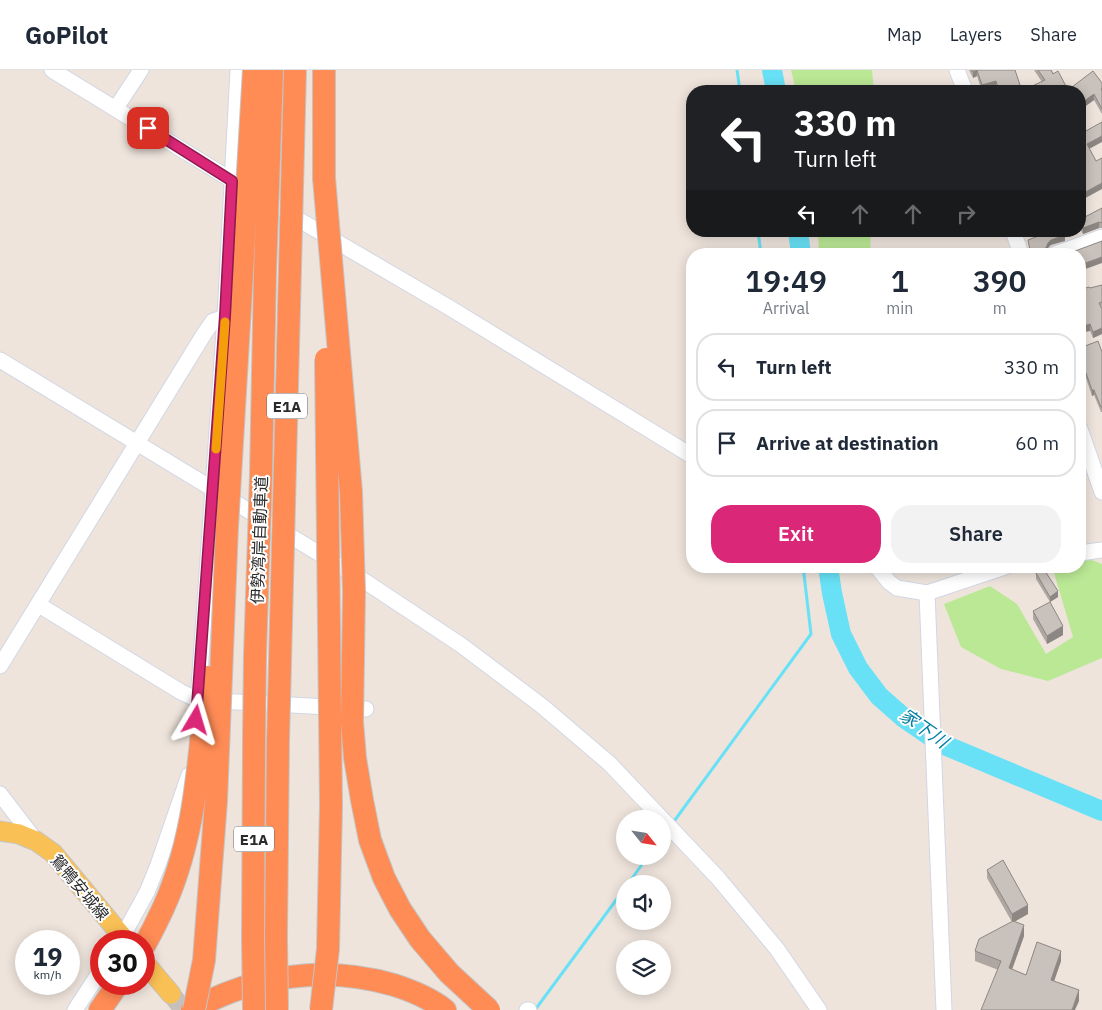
<!DOCTYPE html>
<html lang="en">
<head>
<meta charset="utf-8">
<style>
  :root { --surface:#fff; --page:#f2f2f3; --text:#1f2937; --muted:#747a83; --line:#e0e1e3; --accent:#db2777 }
  body { margin:0; font-family:"IBM Plex Sans","Noto Sans JP",sans-serif; background:var(--page); color:var(--text); height:100vh; display:flex; flex-direction:column; font-size:19px; white-space:nowrap }
  * { box-sizing:border-box; margin:0 }
  p { font-size:16px; color:var(--muted) }
  .icon { flex:none; width:28px; height:28px; fill:none; stroke:currentColor; stroke-width:2; stroke-linecap:round; stroke-linejoin:round }
  .map { position:relative; flex:1; overflow:hidden }
  .drawer { position:absolute; left:686px; top:178px; width:400px; height:325px; display:flex; flex-direction:column; background:var(--surface); border-radius:20px; box-shadow:0 2px 12px #0003 }
  .drawer>* { flex:none }
  .top-card { position:absolute; left:686px; top:15px; width:400px; height:152px; border-radius:20px; box-shadow:0 2px 12px #0003; background:#202124; color:#fff; overflow:hidden }
  .needle { width:32px; rotate:120deg }
  .controls { position:absolute; left:616px; top:740px; display:grid; gap:10px }
  .controls a { display:grid; place-items:center; width:55px; height:55px; border-radius:50%; background:var(--surface); box-shadow:0 2px 12px #0003; font-size:25px }
  .speed { position:absolute; left:15px; top:860px; display:flex; gap:10px; font-size:25px; font-weight:700; text-align:center }
  .speed>* { display:grid; place-content:center; width:65px; height:65px; border-radius:50%; background:var(--surface); box-shadow:0 2px 12px #0003; line-height:1 }
  .speed small { font-size:12px; font-weight:400 }
  .speed .limit { border:8px solid #d22; background:#fff; color:#111 }
  .pin { position:absolute; display:grid; place-items:center; width:42px; height:42px; color:#fff; margin:-21px; border-radius:10px; box-shadow:0 2px 8px #0006 }
  .me { position:absolute; width:55px; margin:-28px; rotate:7deg; stroke-linejoin:round; filter:drop-shadow(0 0 4px #0008) }
  .turn { display:flex; align-items:center; gap:18px; height:105px; padding:0 25px; font-size:22px }
  .turn .icon { width:65px; height:65px; stroke-width:2.5 }
  .turn b { display:block; font-size:35px; line-height:42px }
  .lanes { display:flex; align-items:center; height:48px; padding:0 25px; background:#0003; justify-content:center; gap:25px; direction:ltr }
  .lanes .off { opacity:.35 }
  .eta { display:flex; justify-content:space-evenly; align-items:center; height:85px; text-align:center }
  .eta b { font-size:30px; font-weight:600; line-height:35px }
  .cta { display:flex; gap:10px; margin-top:auto; padding:10px 25px }
  .cta a { flex:1; height:58px; border-radius:20px; background:var(--accent); color:#fff; font-size:20px; font-weight:600; line-height:58px; text-align:center }
  .cta a+a { background:var(--page); color:var(--text) }
  ul { padding:0; list-style:none }
  li { display:flex; align-items:center; gap:15px; height:68px; margin:0 10px 8px; padding:0 15px; border:2px solid var(--line); border-radius:20px }
  li div { flex:1 }
  li b { display:block; font-size:19px }
  li em { font-style:normal }
  header { display:flex; align-items:center; gap:30px; box-sizing:border-box; height:70px; padding:0 25px; background:var(--surface); border-bottom:1px solid var(--line) }
  header strong { font-size:24px }
  nav { display:flex; gap:28px; margin-inline-start:auto; font-size:18px }
  .map>svg:first-child { display:block }
  .green { fill:#bae895 }
  .lines { fill:none; stroke-linecap:round; stroke-linejoin:round }
  .stream { stroke:#68e1f6; stroke-width:3 }
  .river { stroke:#68e1f6; stroke-width:20 }
  .major-tunnel { stroke:#c7bfb9; stroke-width:19; stroke-dasharray:19 9; stroke-linecap:butt }
  .minor-casing { stroke:#d1d7e4; stroke-width:17 }
  .major-casing { stroke:#c4c4c4; stroke-width:21 }
  .highway-casing { stroke:#c4c4c4; stroke-width:24 }
  .minor { stroke:#fff; stroke-width:15 }
  .major { stroke:#f9c055; stroke-width:19 }
  .highway { stroke:#ff8b55; stroke-width:22 }
  .highway-bridge-casing { stroke:#c4c4c4; stroke-width:24; stroke-linecap:butt }
  .highway-bridge { stroke:#ff8b55; stroke-width:22 }
  .wall { fill:#ada6a1 }
  .shaded-wall { fill:#8d8783 }
  .building { fill:#c9c1bb; stroke:#8d8783 }
  .route-casing { stroke:#8e194d; stroke-width:12 }
  .route { stroke:#db2777; stroke-width:9 }
  .slow { stroke:#f59e0b; stroke-width:9 }
  .labels { text-anchor:middle; dominant-baseline:central; stroke-width:4; stroke-linejoin:round; paint-order:stroke }
  .shield { fill:#fff; stroke:#6b6b6b; stroke-width:1 }
  .shield-label { font-size:15px; font-weight:bold; fill:#2b2b2b }
  .street-label { font-size:16px; fill:#2b2b2b; stroke:#fff }
  .water-label { font-size:18px; font-style:italic; fill:#0580a5; stroke:#fff }
</style>
</head>
<body>
<header>
<strong>GoPilot</strong>
<nav><a>Map</a><a>Layers</a><a>Share</a></nav>
</header>
<div class="map">
<svg width="1102" height="940" viewBox="0 0 1102 940">
  <rect width="100%" height="100%" fill="#eee4dc"/>
  <g class="green">
    <path d="M791,0H872L874,21H796Z"/>
    <path d="M818,161H871L870,184H819Z"/>
    <path d="M1092,490L1102,494V588L1048,611L1001,599L961,577L944,534L990,516L1017,534L1046,584L1073,567L1052,496H1080V491Z"/>
  </g>
  <g class="lines">
    <g class="stream">
      <path d="M737,0L740,21"/>
      <path d="M758,161L761,184"/>
      <path d="M672,754L811,564L803,496"/>
      <path d="M628,814L648,786"/>
      <path d="M535,940L625,818"/>
    </g>
    <g class="river">
      <path d="M772,0L776,21"/>
      <path d="M798,161L801,184"/>
      <path d="M828,496L832,523L841,564L858,598L879,626L904,648L942,674L1102,741"/>
    </g>
    <path class="major-tunnel" d="M171,924L184,940"/>
    <defs>
      <g id="minor">
        <path d="M52,0L238,114"/>
        <path d="M957,0L965,21"/>
        <path d="M116,38L141,0"/>
        <path d="M260,127L450,238L692,386"/>
        <path d="M1013,161L1021,184"/>
        <path d="M1055,184L1102,167"/>
        <path d="M0,290L366,512L461,575L542,636L610,694L718,808L777,879L819,940"/>
        <path d="M1080,359L1102,422"/>
        <path d="M1080,483L1102,480"/>
        <path d="M876,496L889,512L897,518L927,523L1008,496"/>
        <path d="M927,523L944,940"/>
        <path d="M39,535L181,622L198,630L366,639"/>
        <path d="M0,596L204,264L213,251L225,247"/>
        <path d="M199,617L225,247L238,0"/>
        <path d="M0,724L36,771"/>
        <path d="M120,871L147,822L158,795L189,705"/>
        <path d="M75,940L101,900"/>
        <path d="M527,940H529"/>
      </g>
      <g id="major">
        <path d="M0,761L19,764L36,771L53,783L126,871"/>
        <path d="M144,892L171,924"/>
      </g>
      <g id="highway">
        <path d="M324,0V108"/>
        <path d="M276,867L278,671"/>
        <path d="M253,869L254,669"/>
        <path d="M100,940L118,914"/>
        <path d="M192,940C253,905 326,895 394,915C413,921 430,928 445,940"/>
      </g>
    </defs>
    <use href="#minor" class="minor-casing"/>
    <use href="#major" class="major-casing"/>
    <use href="#highway" class="highway-casing"/>
    <use href="#minor" class="minor"/>
    <use href="#major" class="major"/>
    <use href="#highway" class="highway"/>
    <defs>
      <g id="highway-bridge">
        <path d="M324,108L351,422L354,522L352,652L355,688L362,730L370,770L384,808L400,839L420,869L449,903L489,940"/>
        <path d="M254,669L255,585L261,405L265,203L272,0"/>
        <path d="M278,671L295,0"/>
        <path d="M276,867L277,940"/>
        <path d="M253,869L254,940"/>
        <path d="M144,876C149,867 154,858 158,849C196,774 199,690 207,607"/>
        <path d="M194,940L204,890L216,731L227,457L254,0"/>
        <path d="M321,940L328,879L331,735L326,289"/>
      </g>
    </defs>
    <use href="#highway-bridge" class="highway-bridge-casing"/>
    <use href="#highway-bridge" class="highway-bridge"/>
  </g>
  <g class="wall">
    <path d="M969,0H1015L1022,21H997L996,16L982,21L977,6L973,8Z"/>
    <path d="M1034,0H1051L1068,20L1102,13V44L1094,30L1080,40V21H1024V20L1042,12Z"/>
    <path d="M1102,138V158H1099L1083,164L1080,159V139L1083,148Z"/>
    <path d="M1102,215V238H1101L1102,264L1093,268L1090,261V218Z"/>
    <path d="M1080,278L1102,282V342H1101L1094,325L1092,326L1086,308L1083,310L1080,303Z"/>
    <path d="M1036,503L1058,527L1050,532L1036,509Z"/>
    <path d="M1033,541L1063,565L1047,574L1033,549Z"/>
    <path d="M987,800L1028,844L1014,852L1024,866L1012,899L1026,905L1061,891L1054,911L1079,931L975,891V881L1012,852L987,808Z"/>
  </g>
  <g class="shaded-wall">
    <path d="M977,0V6L973,8V2Z"/>
    <path d="M996,11V16L982,21V15Z"/>
    <path d="M1094,24V30L1080,40V34Z"/>
    <path d="M1102,66V72L1087,80V74Z"/>
    <path d="M1102,113V119L1080,131V125Z"/>
    <path d="M1099,152V158L1083,164V158Z"/>
    <path d="M1065,165V171L1051,175L1048,178L1046,183L1029,184L1051,170Z"/>
    <path d="M1102,187V193L1080,201V195Z"/>
    <path d="M1090,254V261L1080,263V257Z"/>
    <path d="M1102,258V264L1093,268V262Z"/>
    <path d="M1086,303V308L1083,310V304Z"/>
    <path d="M1092,320H1094V325L1092,326Z"/>
    <path d="M1058,521V527L1050,532V527Z"/>
    <path d="M1063,556V565L1047,574V566Z"/>
    <path d="M1028,835V844L1012,853V844Z"/>
    <path d="M1024,855V866L1009,908V898Z"/>
    <path d="M1061,881V891L1051,920V910Z"/>
    <path d="M1079,920V931L1075,940H1072Z"/>
  </g>
  <g class="building">
    <path d="M972,0H1015L1022,21H999L996,11L982,15L977,0L973,2Z"/>
    <path d="M1038,0H1051L1053,4L1058,1L1068,20L1093,1L1102,13V18L1101,19L1102,21V39L1094,24L1080,34V21H1025L1024,20L1045,10Z"/>
    <path d="M1102,52V66L1087,74L1096,91L1102,88V113L1080,125V56L1084,62Z"/>
    <path d="M1102,138V153L1099,152L1083,158L1080,153V139L1083,148Z"/>
    <path d="M1051,161H1064L1065,165L1051,170L1048,173L1046,178L1029,183L1030,180L1028,170Z"/>
    <path d="M1102,171V187L1080,195V184H1067Z"/>
    <path d="M1102,215V232L1099,233L1102,239V258L1093,262L1090,254L1080,257V220L1089,217L1090,218Z"/>
    <path d="M1098,271L1102,282V337H1101L1094,320H1092L1086,303L1083,304L1080,298V278Z"/>
    <path d="M1043,498L1058,521L1050,527L1036,503Z"/>
    <path d="M1050,532L1063,556L1047,566L1033,541Z"/>
    <path d="M1003,790L1028,835L1012,844L987,800Z"/>
    <path d="M1013,851L1024,855L1009,898L1026,905L1037,872L1061,881L1051,910L1079,920L1072,940H981L1001,891L975,881L979,869Z"/>
  </g>
  <g class="lines">
    <defs>
      <path id="route" d="M148,58L232,111L225,246L196,650"/>
    </defs>
    <use href="#route" class="route-casing"/>
    <use href="#route" class="route"/>
    <path class="slow" d="M216,379L225,252"/>
  </g>
  <g class="labels">
    <g class="shield">
      <rect x="267" y="323.5" width="40" height="25" rx="4"/>
      <rect x="234" y="756.5" width="40" height="25" rx="4"/>
    </g>
    <g class="shield-label">
      <text x="287" y="336">E1A</text>
      <text x="254" y="769">E1A</text>
    </g>
    <g class="street-label">
      <text transform="translate(259 470) rotate(-88)">伊勢湾岸自動車道</text>
      <text transform="translate(80 817) rotate(50)">鴛鴨安城線</text>
    </g>
    <g class="water-label">
      <text transform="translate(924 658) rotate(35)">家下川</text>
    </g>
  </g>
</svg>
<div class="controls">
<a><svg class="needle" viewBox="-14 -14 28 28"><path d="M0-13l5 13h-10z" fill="#e53935"/><path d="M0 13l5-13h-10z" fill="#747a83"/></svg></a>
<a><svg class="icon" aria-label="sound" viewBox="0 0 24 24"><path d="M4 9h4l5-4v14l-5-4H4zM17 9q2 3 0 6"/></svg></a>
<a><svg class="icon" aria-label="layers" viewBox="0 0 24 24"><path d="M12 4l9 5-9 5-9-5zM3 14l9 5 9-5"/></svg></a>
</div>
<div class="speed"><div>19<small>km/h</small></div><div class="limit">30</div></div>
<div class="pin" style="left:148px;top:58px;background:#d93025"><svg class="icon" aria-label="arrive" viewBox="0 0 24 24"><path d="M6 21V4h12l-3 4 3 4H6"/></svg></div>
<svg class="me" style="left:196px;top:650px" viewBox="-20 -20 40 40"><path d="M0-17L14 15 0 8-14 15z" fill="#db2777" stroke="#fff" stroke-width="4"/></svg>
<div class="top-card">
<div class="turn"><svg class="icon" aria-label="left" viewBox="0 0 24 24"><path d="M17 20v-9H6M10 6l-5 5 5 5"/></svg><div><b>330 m</b>Turn left</div></div>
<div class="lanes"><svg class="icon" aria-label="left" viewBox="0 0 24 24"><path d="M17 20v-9H6M10 6l-5 5 5 5"/></svg><svg class="icon off" aria-label="ahead" viewBox="0 0 24 24"><path d="M12 20V5M6 11l6-6 6 6"/></svg><svg class="icon off" aria-label="ahead" viewBox="0 0 24 24"><path d="M12 20V5M6 11l6-6 6 6"/></svg><svg class="icon off" aria-label="right" viewBox="0 0 24 24"><path d="M7 20v-9h11M14 6l5 5-5 5"/></svg></div>
</div>
<section class="drawer">
<div class="eta">
<div><b>19:49</b><p>Arrival</p></div>
<div><b>1</b><p>min</p></div>
<div><b>390</b><p>m</p></div>
</div>
<ul>
<li><svg class="icon" aria-label="left" viewBox="0 0 24 24"><path d="M17 20v-9H6M10 6l-5 5 5 5"/></svg><div><b>Turn left</b></div><em>330 m</em></li>
<li><svg class="icon" aria-label="arrive" viewBox="0 0 24 24"><path d="M6 21V4h12l-3 4 3 4H6"/></svg><div><b>Arrive at destination</b></div><em>60 m</em></li>
</ul>
<div class="cta"><a>Exit</a><a>Share</a></div>
</section>
</div>
</body>
</html>
